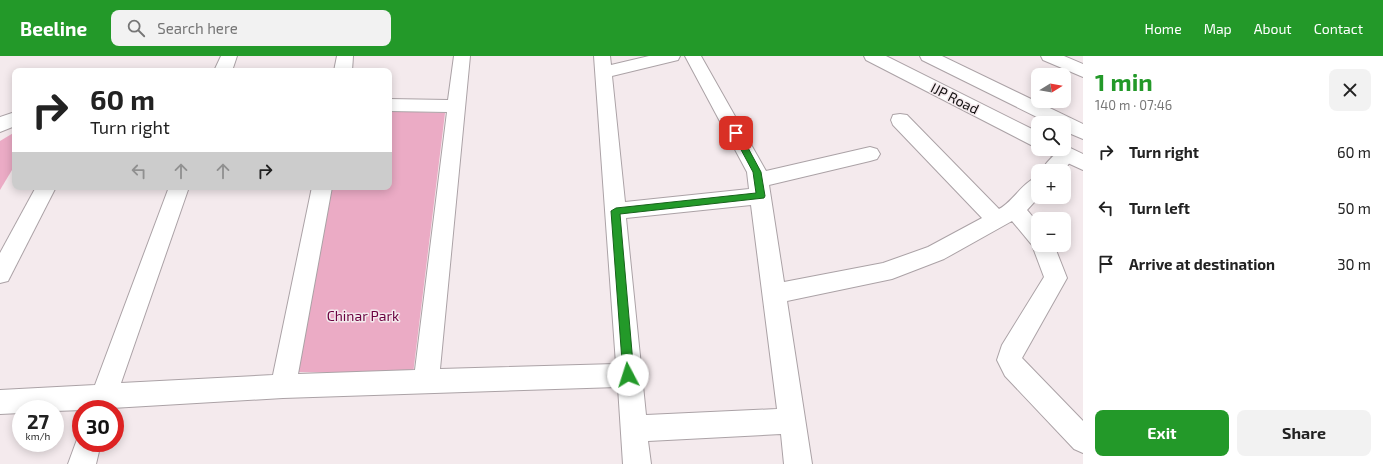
<!DOCTYPE html>
<html lang="en">
<head>
<meta charset="utf-8">
<style>
  :root { --surface:#fff; --page:#f2f2f2; --text:#222; --muted:#767676; --accent:#239929 }
  body { margin:0; font-family:"Exo 2",sans-serif; background:var(--page); color:var(--text); height:100vh; display:flex; flex-direction:column; font-size:15px; white-space:nowrap }
  * { box-sizing:border-box; margin:0 }
  p { font-size:13px; color:var(--muted) }
  .icon { flex:none; width:22px; height:22px; fill:none; stroke:currentColor; stroke-width:2; stroke-linecap:round; stroke-linejoin:round }
  .map { position:relative; flex:1; overflow:hidden }
  .side { display:flex; flex-direction:column; background:var(--surface); width:300px }
  .side>* { flex:none }
  .guide { position:absolute; left:12px; top:12px; width:380px; height:122px; border-radius:8px; box-shadow:0 2px 10px #0003; background:#fff; color:var(--text); overflow:hidden }
  .needle { width:26px; rotate:79deg }
  .fabs { position:absolute; left:1031px; top:12px; display:grid; gap:8px }
  .fabs a { display:grid; place-items:center; width:40px; height:40px; border-radius:8px; background:var(--surface); box-shadow:0 2px 10px #0003; font-size:20px }
  .speed { position:absolute; left:12px; top:344px; display:flex; gap:8px; font-size:20px; font-weight:700; text-align:center }
  .speed>* { display:grid; place-content:center; width:52px; height:52px; border-radius:50%; background:var(--surface); box-shadow:0 2px 10px #0003; line-height:1 }
  .speed small { font-size:10px; font-weight:400 }
  .speed .limit { border:6px solid #d22; background:#fff; color:#111 }
  .pin { position:absolute; display:grid; place-items:center; width:34px; height:34px; color:#fff; margin:-17px; border-radius:8px; box-shadow:0 2px 6px #0006 }
  .me { position:absolute; width:44px; margin:-22px; rotate:355deg; stroke-linejoin:round; filter:drop-shadow(0 0 3px #0008) }
  .turn { display:flex; align-items:center; gap:14px; height:84px; padding:0 12px; font-size:18px }
  .turn .icon { width:52px; height:52px; stroke-width:2.5 }
  .turn b { display:block; font-size:28px; line-height:34px }
  .lanes { display:flex; align-items:center; height:38px; padding:0 12px; background:#0003; justify-content:center; gap:20px; direction:ltr }
  .lanes .off { opacity:.35 }
  .round { display:grid; place-items:center; flex:none; width:42px; height:42px; border-radius:8px; background:var(--page) }
  .head { display:flex; align-items:center; justify-content:space-between; height:68px; padding:0 12px }
  h1 { font-size:24px; font-weight:700; line-height:30px; color:var(--accent) }
  .cta { display:flex; gap:8px; margin-top:auto; padding:8px 12px }
  .cta a { flex:1; height:46px; border-radius:8px; background:var(--accent); color:#fff; font-size:16px; font-weight:700; line-height:46px; text-align:center }
  .cta a+a { background:var(--page); color:var(--text) }
  ul { padding:0; list-style:none }
  li { display:flex; align-items:center; gap:12px; height:56px; padding:0 12px }
  li div { flex:1 }
  li b { display:block; font-size:15px }
  li em { font-style:normal }
  header { display:flex; align-items:center; gap:24px; box-sizing:border-box; height:56px; padding:0 20px; background:var(--accent); color:#fff }
  header strong { font-size:19px }
  nav { display:flex; gap:22px; margin-inline-start:auto; font-size:14px }
  .search { width:280px; height:36px; background:var(--page); display:flex; align-items:center; gap:10px; box-sizing:border-box; padding:0 14px; border-radius:8px; color:var(--muted); font-size:15px }
  main { display:flex; flex:1; min-height:0 }
  .map>svg:first-child { display:block }
  .green { fill:#ebabc5 }
  .lines { fill:none; stroke-linecap:round; stroke-linejoin:round }
  .minor-casing { stroke:#aba2a6; stroke-width:2 }
  .highway-casing { stroke:#aba2a6; stroke-width:2 }
  .minor { fill:#fff; fill-rule:evenodd }
  .highway { fill:#fff; fill-rule:evenodd }
  .route { fill:#239929; stroke:#17631b }
  .labels { text-anchor:middle; dominant-baseline:central; stroke-width:3; stroke-linejoin:round; paint-order:stroke }
  .street-label { font-size:14px; fill:#120f10; stroke:#f4eaed }
  .park-label { font-size:14px; fill:#6a013f; stroke:#f4eaed }
</style>
</head>
<body>
<header>
<strong>Beeline</strong>
<div class="search"><svg class="icon" aria-label="search" viewBox="0 0 24 24"><circle cx="10" cy="10" r="6"/><path d="M15 15l6 6"/></svg>Search here</div>
<nav><a>Home</a><a>Map</a><a>About</a><a>Contact</a></nav>
</header>
<main>
<div class="map">
<svg width="1083" height="408" viewBox="0 0 1083 408">
  <rect width="100%" height="100%" fill="#f4eaed"/>
  <g class="green">
    <path d="M389,55L445,57L413,318L296,316L328,131H389Z"/>
    <path d="M15,76V109L0,134V85Z"/>
  </g>
  <g class="lines">
    <defs>
      <g id="minor">
        <path d="M221,0H237L232,15H214Z"/>
        <path d="M337,0H353L352,15H334Z"/>
        <path d="M454,0H470L440,313L616,308L594,0H610L611,9L649,0H680L678,4L612,20L625,146L749,133L747,116L685,0H701L766,115L870,91L877,93L880,98L877,103L870,105L769,129L784,226L883,207L928,191L982,162L893,69L891,64L893,59L900,58L907,59L999,153C1014,145 1022,126 1038,121V141H1039L1027,154L1038,167V189H1054L1067,222L1022,302L1083,365V397L1074,393L1005,320L997,304L1002,289L1044,221L1032,189L1012,165L944,203L892,223L787,245L812,408H784L781,378L648,385L651,408H623L618,331L283,342L112,352V353L55,355V353H21V357L0,358V334L95,329L169,131H189L121,327L273,319L312,131H332L298,318L415,314L447,56L389,55V43L448,44ZM751,149L777,353L646,359L626,162Z"/>
        <path d="M1041,0H1064L1083,8V21L1043,4Z"/>
        <path d="M15,56V70L0,76V61Z"/>
        <path d="M1066,92L1073,94L1076,99L1063,115H1041C1047,105 1056,96 1066,92Z"/>
        <path d="M36,131H56L8,225L0,227V197Z"/>
        <path d="M81,377V387H101L96,408H68L79,378Z"/>
      </g>
      <g id="highway">
        <path d="M864,0H886L1038,76V91L1031,89L866,4Z"/>
        <path d="M920,0H942L1083,68V83L1064,75V67H1049L922,4Z"/>
        <path d="M1064,89L1083,98V114L1048,98L1045,93H1064Z"/>
      </g>
    </defs>
    <use href="#minor" class="minor-casing"/>
    <use href="#highway" class="highway-casing"/>
    <use href="#minor" class="minor"/>
    <use href="#highway" class="highway"/>
  </g>
  <path class="route" d="M736,74L739,75L761,116L765,140L764,142L620,158L634,319L632,323L628,324L625,323L623,319L611,155L616,152L756,137L753,116L732,77Z"/>
  <g class="labels">
    <g class="street-label">
      <text transform="translate(955 42) rotate(27)">IJP Road</text>
    </g>
    <g class="park-label">
      <text x="363" y="259">Chinar Park</text>
    </g>
  </g>
</svg>
<div class="fabs">
<a><svg class="needle" viewBox="-14 -14 28 28"><path d="M0-13l5 13h-10z" fill="#e53935"/><path d="M0 13l5-13h-10z" fill="#767676"/></svg></a>
<a><svg class="icon" aria-label="search" viewBox="0 0 24 24"><circle cx="10" cy="10" r="6"/><path d="M15 15l6 6"/></svg></a>
<a>+</a>
<a>−</a>
</div>
<div class="speed"><div>27<small>km/h</small></div><div class="limit">30</div></div>
<div class="pin" style="left:736px;top:77px;background:#d93025"><svg class="icon" aria-label="arrive" viewBox="0 0 24 24"><path d="M6 21V4h12l-3 4 3 4H6"/></svg></div>
<svg class="me" style="left:628px;top:319px" viewBox="-20 -20 40 40"><circle r="19" fill="#fff"/><path d="M0-13L10 11 0 6-10 11z" fill="#239929"/></svg>
<div class="guide">
<div class="turn"><svg class="icon" aria-label="right" viewBox="0 0 24 24"><path d="M7 20v-9h11M14 6l5 5-5 5"/></svg><div><b>60 m</b>Turn right</div></div>
<div class="lanes"><svg class="icon off" aria-label="left" viewBox="0 0 24 24"><path d="M17 20v-9H6M10 6l-5 5 5 5"/></svg><svg class="icon off" aria-label="ahead" viewBox="0 0 24 24"><path d="M12 20V5M6 11l6-6 6 6"/></svg><svg class="icon off" aria-label="ahead" viewBox="0 0 24 24"><path d="M12 20V5M6 11l6-6 6 6"/></svg><svg class="icon" aria-label="right" viewBox="0 0 24 24"><path d="M7 20v-9h11M14 6l5 5-5 5"/></svg></div>
</div>
</div>
<section class="side">
<div class="head"><div><h1>1 min</h1><p>140 m · 07:46</p></div><a class="round"><svg class="icon" aria-label="close" viewBox="0 0 24 24"><path d="M6 6l12 12M18 6L6 18"/></svg></a></div>
<ul>
<li><svg class="icon" aria-label="right" viewBox="0 0 24 24"><path d="M7 20v-9h11M14 6l5 5-5 5"/></svg><div><b>Turn right</b></div><em>60 m</em></li>
<li><svg class="icon" aria-label="left" viewBox="0 0 24 24"><path d="M17 20v-9H6M10 6l-5 5 5 5"/></svg><div><b>Turn left</b></div><em>50 m</em></li>
<li><svg class="icon" aria-label="arrive" viewBox="0 0 24 24"><path d="M6 21V4h12l-3 4 3 4H6"/></svg><div><b>Arrive at destination</b></div><em>30 m</em></li>
</ul>
<div class="cta"><a>Exit</a><a>Share</a></div>
</section>
</main>
</body>
</html>
